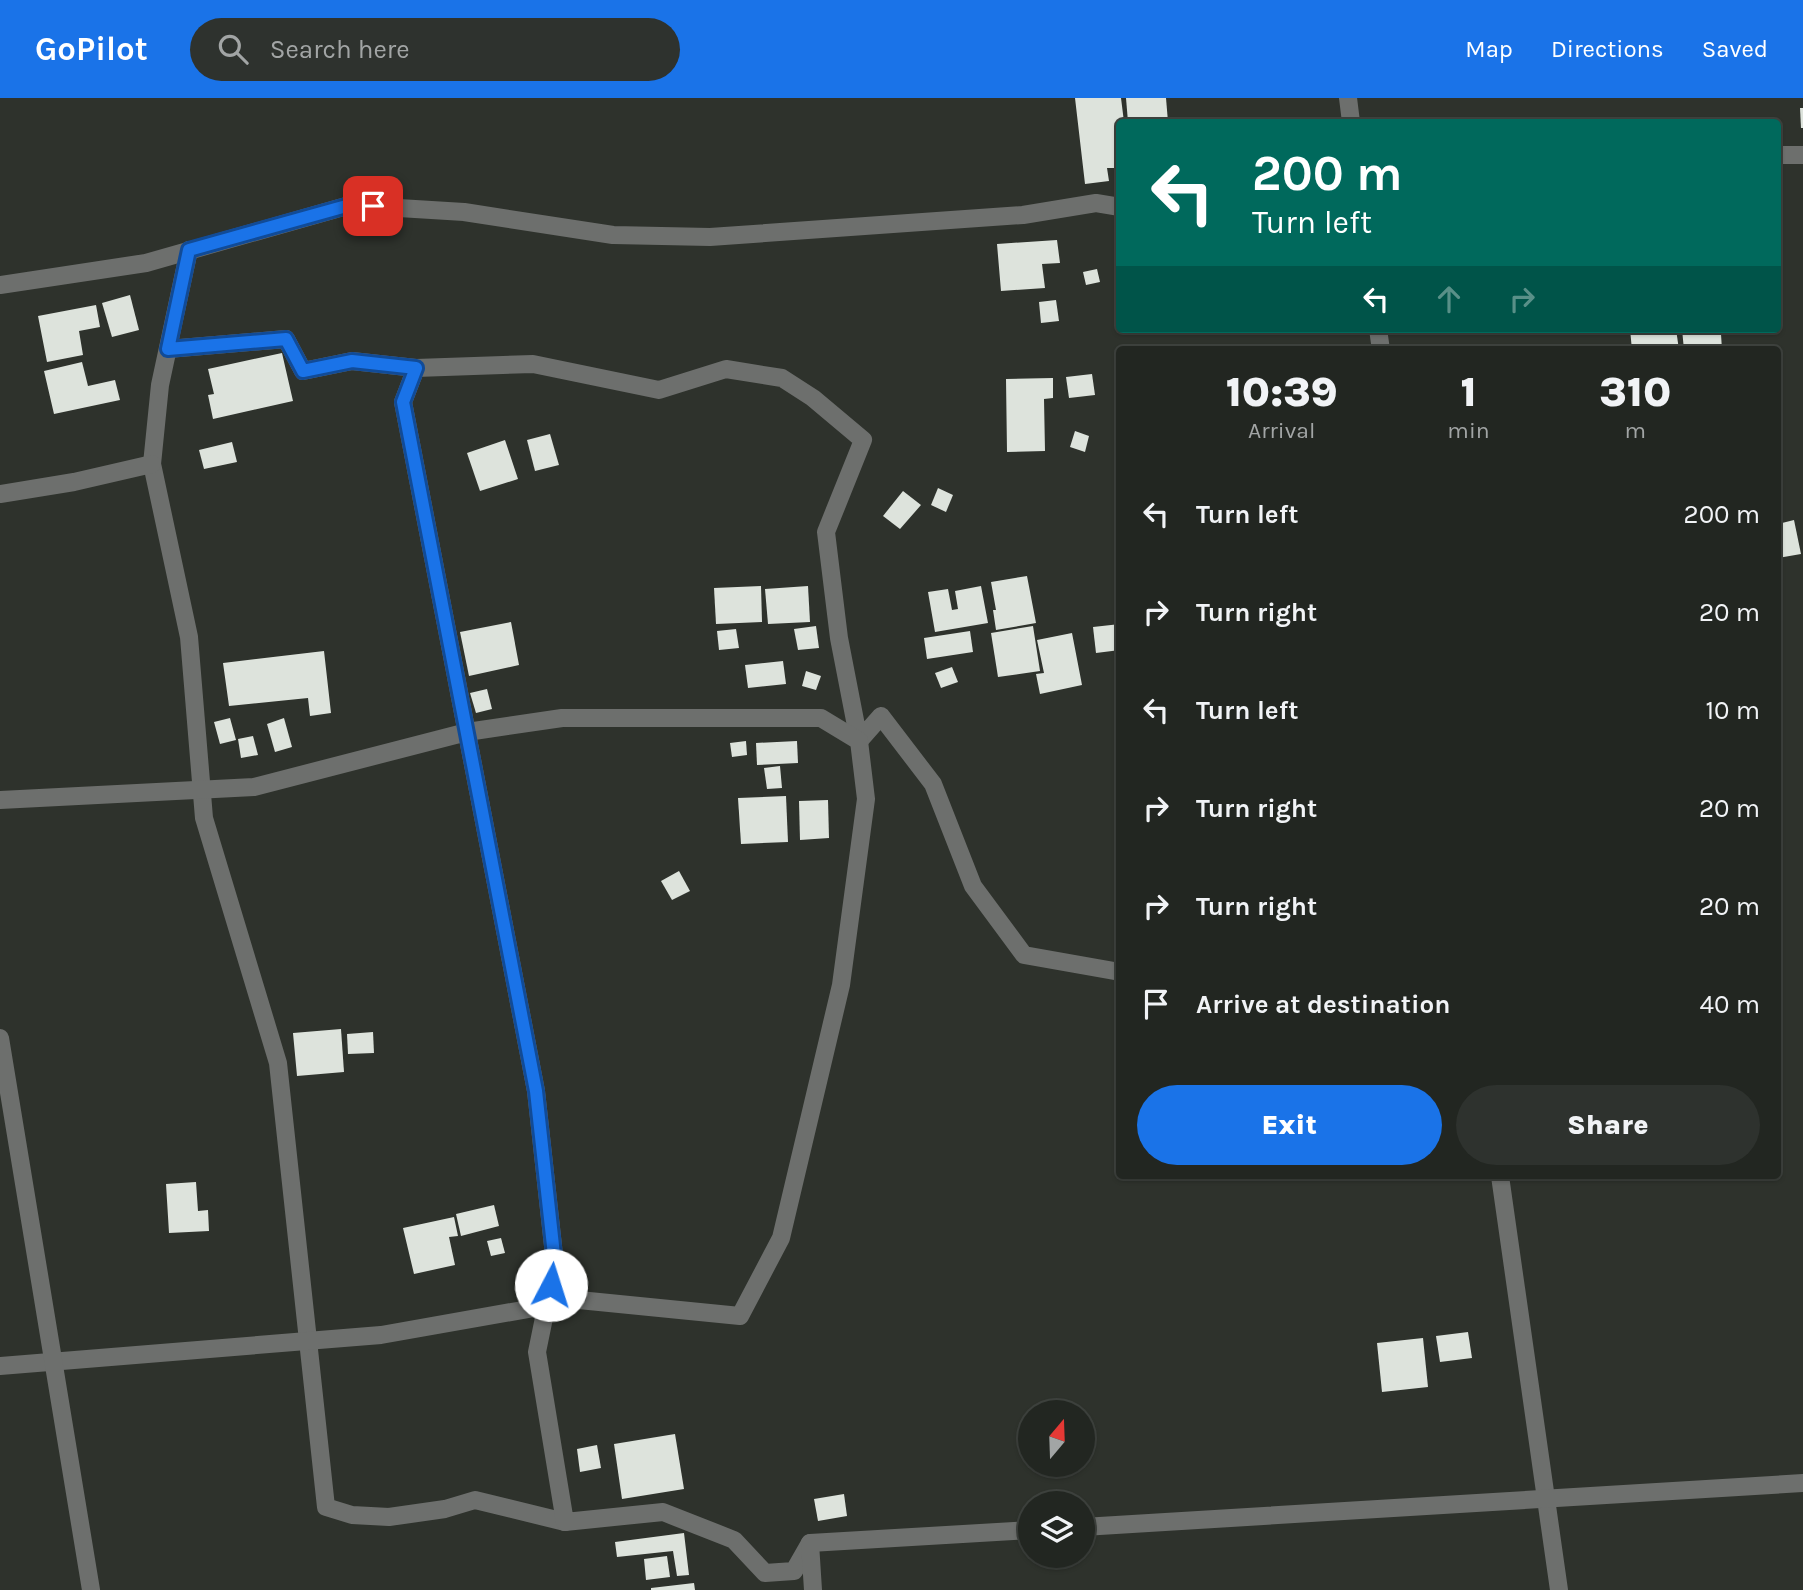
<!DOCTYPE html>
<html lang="en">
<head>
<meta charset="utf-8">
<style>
  :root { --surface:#222621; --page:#2e322e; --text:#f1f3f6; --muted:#a2a5a5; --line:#3f433f; --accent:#1a73e8 }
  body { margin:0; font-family:Karla,sans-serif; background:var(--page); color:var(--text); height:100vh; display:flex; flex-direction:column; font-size:26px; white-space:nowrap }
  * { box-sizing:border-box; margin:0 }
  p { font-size:23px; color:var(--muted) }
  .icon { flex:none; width:38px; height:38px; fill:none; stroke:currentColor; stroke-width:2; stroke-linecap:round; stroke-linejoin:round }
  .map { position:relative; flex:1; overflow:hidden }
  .sheet { position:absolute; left:1116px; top:248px; width:665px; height:833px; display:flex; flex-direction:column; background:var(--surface); border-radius:7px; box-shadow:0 2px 5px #0004,0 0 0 2px var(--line) }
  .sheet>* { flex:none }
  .top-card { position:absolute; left:1116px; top:21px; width:665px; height:214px; border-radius:7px; box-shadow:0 2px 5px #0004,0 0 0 2px var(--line); background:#00695c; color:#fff; overflow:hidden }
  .needle { width:46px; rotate:19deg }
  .buttons { position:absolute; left:1018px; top:1302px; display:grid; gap:14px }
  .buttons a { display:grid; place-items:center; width:77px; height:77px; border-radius:50%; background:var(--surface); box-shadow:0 2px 5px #0004,0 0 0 2px var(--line); font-size:35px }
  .pin { position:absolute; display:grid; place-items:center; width:60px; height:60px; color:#fff; margin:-30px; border-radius:14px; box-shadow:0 4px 10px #0006 }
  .me { position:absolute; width:77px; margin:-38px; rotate:5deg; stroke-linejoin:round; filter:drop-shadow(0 0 5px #0008) }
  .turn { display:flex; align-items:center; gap:24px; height:147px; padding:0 21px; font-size:32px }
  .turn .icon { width:91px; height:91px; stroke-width:2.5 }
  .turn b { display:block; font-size:49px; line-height:60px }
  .lanes { display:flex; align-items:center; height:66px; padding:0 21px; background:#0003; justify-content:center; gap:35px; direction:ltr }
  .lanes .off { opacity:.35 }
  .eta { display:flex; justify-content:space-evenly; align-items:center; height:119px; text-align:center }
  .eta b { font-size:42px; font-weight:800; line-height:49px }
  .primary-button { display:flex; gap:14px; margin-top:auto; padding:14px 21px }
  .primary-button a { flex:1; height:80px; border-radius:42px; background:var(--accent); color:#fff; font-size:28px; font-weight:800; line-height:80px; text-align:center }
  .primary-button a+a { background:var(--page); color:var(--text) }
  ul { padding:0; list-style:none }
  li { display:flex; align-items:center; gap:21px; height:98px; padding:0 21px }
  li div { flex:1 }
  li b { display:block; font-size:26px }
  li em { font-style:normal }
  header { display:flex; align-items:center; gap:42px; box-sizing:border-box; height:98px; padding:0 35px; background:var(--accent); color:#fff }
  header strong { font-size:33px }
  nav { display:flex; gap:38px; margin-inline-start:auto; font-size:24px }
  .search { width:490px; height:63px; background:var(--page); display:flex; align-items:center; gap:18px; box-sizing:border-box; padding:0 24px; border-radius:38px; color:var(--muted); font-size:26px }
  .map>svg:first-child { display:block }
  .building { fill:#dde3dc }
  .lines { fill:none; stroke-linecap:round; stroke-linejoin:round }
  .street { stroke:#6d6f6d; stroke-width:18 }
  .route-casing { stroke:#114b97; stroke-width:18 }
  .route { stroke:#1a73e8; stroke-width:12 }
</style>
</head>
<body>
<header>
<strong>GoPilot</strong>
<div class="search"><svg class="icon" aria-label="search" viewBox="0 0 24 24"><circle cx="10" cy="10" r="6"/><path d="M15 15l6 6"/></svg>Search here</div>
<nav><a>Map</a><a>Directions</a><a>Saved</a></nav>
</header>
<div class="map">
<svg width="1803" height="1492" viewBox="0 0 1803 1492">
  <rect width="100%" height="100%" fill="#2e322c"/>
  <g class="building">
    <path d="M1075,0H1121L1124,24H1120V37L1114,38L1118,70H1107L1109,83L1085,86Z"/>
    <path d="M1126,0H1166L1168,24H1128Z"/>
    <path d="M1800,10H1803V30H1801Z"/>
    <path d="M1057,142L1060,165L1042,166L1045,190L1001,193L997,146Z"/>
    <path d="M1097,171L1100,184L1086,187L1083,174Z"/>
    <path d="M130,197L139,232L112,239L102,205Z"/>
    <path d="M1056,202L1059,223L1041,225L1039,204Z"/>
    <path d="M96,207L100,229L79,233L83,257L47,264L38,218Z"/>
    <path d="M1630,231H1676L1679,252H1632Z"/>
    <path d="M1682,231H1727V236H1721L1722,252H1684Z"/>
    <path d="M282,255L293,303L213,321L208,297L214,296L208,271Z"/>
    <path d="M82,264L88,288L115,282L120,302L54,316L44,273Z"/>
    <path d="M1092,276L1095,297L1069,300L1066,279Z"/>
    <path d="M1053,280V300L1044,301L1045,353L1007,354L1006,281Z"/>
    <path d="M1075,333L1089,338L1085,354L1070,349Z"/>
    <path d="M550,336L559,367L535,373L527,342Z"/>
    <path d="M505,342L518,381L480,393L467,355Z"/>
    <path d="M232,344L237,364L204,371L199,352Z"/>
    <path d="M938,390L953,397L946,414L931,407Z"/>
    <path d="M903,393L921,407L900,431L883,418Z"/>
    <path d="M1794,422L1801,456L1778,460V426Z"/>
    <path d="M1027,478L1036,525L996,532L993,512H996L991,484Z"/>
    <path d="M761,488L762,524L716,526L714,490Z"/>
    <path d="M808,488L810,524L768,526L765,491Z"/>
    <path d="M981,488L988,525L935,534L928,494L948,491L952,512L958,511L955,493Z"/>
    <path d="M511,524L519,567L469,578L460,534Z"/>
    <path d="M1120,526V552L1096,555L1093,529Z"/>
    <path d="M816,528L819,550L798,552L794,531Z"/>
    <path d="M1033,528L1040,573L998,579L991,535Z"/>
    <path d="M736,531L739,550L719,552L717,533Z"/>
    <path d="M970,533L973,554L927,561L924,540Z"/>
    <path d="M1072,535L1082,587L1040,596L1036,576L1044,575L1037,542Z"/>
    <path d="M324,553L331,615L310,618L308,600L229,608L223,565Z"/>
    <path d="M783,563L786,586L748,590L745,567Z"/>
    <path d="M952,569L958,584L941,590L935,575Z"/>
    <path d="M806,573L821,578L816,592L802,588Z"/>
    <path d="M487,591L492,611L476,615L470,595Z"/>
    <path d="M230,620L236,642L220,646L214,624Z"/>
    <path d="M284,620L292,649L275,654L267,626Z"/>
    <path d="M253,638L258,657L241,660L238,641Z"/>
    <path d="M746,643L747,657L732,659L730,645Z"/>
    <path d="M797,643L798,665L757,667L756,645Z"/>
    <path d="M780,668L782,690L767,691L764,670Z"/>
    <path d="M786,698L788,744L741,746L738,700Z"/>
    <path d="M828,702L829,740L800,742L799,703Z"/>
    <path d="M679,773L690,793L672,802L661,783Z"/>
    <path d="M341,931L344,974L297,978L293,935Z"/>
    <path d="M373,934L374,955L348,956L347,936Z"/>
    <path d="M196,1084L198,1113L208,1112L209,1133L169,1135L166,1086Z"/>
    <path d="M494,1107L499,1128L461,1138L456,1116Z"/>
    <path d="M454,1119L458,1138L449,1139L455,1167L414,1176L403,1130Z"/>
    <path d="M501,1140L505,1155L491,1158L487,1143Z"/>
    <path d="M1468,1234L1472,1260L1440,1264L1436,1238Z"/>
    <path d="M1423,1240L1428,1289L1382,1294L1377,1245Z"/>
    <path d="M675,1336L684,1391L622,1401L614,1346Z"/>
    <path d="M597,1347L601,1370L580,1374L577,1351Z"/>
    <path d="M844,1396L847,1418L818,1423L814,1401Z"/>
    <path d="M684,1435L689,1477L677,1478L673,1453L617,1459L615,1444Z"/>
    <path d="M667,1458L670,1479L646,1482L644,1461Z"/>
    <path d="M694,1485L695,1492H651V1490Z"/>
  </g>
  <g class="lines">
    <g class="street">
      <path d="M1348,0L1351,24"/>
      <path d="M1778,57H1803"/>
      <path d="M189,152L160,287L152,366L189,539L204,720L278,965L326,1409L352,1417L389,1419L445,1411L475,1402L565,1424"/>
      <path d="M0,187L146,165L350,107L464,114L613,137L710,139L1023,117L1096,105L1120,109"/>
      <path d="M1378,231L1381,252"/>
      <path d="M168,251L286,241L303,273L352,263L416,270L533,266L659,292L726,271L782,280L813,300L863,342L826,434L839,540L859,643L881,618L933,686L973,788L1024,857L1120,874"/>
      <path d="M416,270L403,304L536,993L555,1166L537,1254L565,1424L663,1414L734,1442L765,1475L794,1473L810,1445"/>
      <path d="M0,396L74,384L152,366"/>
      <path d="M0,702L254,689L467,634L562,620H821L859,643L866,701L841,887L781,1140L740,1218L579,1202L381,1237L0,1268"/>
      <path d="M0,940L91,1492"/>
      <path d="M1500,1078L1559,1492"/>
      <path d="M1083,1429L1803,1385"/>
      <path d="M813,1492L810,1445L1031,1432"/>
    </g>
  </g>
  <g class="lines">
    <defs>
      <path id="route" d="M373,108L350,107L189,152L168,251L286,241L303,273L352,263L416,270L403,304L536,993L555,1166L551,1187"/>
    </defs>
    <use href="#route" class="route-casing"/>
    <use href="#route" class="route"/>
  </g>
</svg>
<div class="buttons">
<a><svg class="needle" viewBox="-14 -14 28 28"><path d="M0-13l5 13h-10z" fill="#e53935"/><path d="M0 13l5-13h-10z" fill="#a2a5a5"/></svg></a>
<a><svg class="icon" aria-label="layers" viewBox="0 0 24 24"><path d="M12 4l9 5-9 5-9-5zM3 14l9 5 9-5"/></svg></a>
</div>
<div class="pin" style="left:373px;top:108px;background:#d93025"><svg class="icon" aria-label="arrive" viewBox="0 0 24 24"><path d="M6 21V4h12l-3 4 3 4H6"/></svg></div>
<svg class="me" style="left:551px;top:1187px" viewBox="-20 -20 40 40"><circle r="19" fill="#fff"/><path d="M0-13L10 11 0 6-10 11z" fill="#1a73e8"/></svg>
<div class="top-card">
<div class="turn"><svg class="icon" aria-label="left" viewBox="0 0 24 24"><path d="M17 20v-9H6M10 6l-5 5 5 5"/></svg><div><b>200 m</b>Turn left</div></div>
<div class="lanes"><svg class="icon" aria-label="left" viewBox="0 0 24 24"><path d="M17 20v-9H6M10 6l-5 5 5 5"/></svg><svg class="icon off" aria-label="ahead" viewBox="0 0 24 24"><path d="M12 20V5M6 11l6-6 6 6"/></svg><svg class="icon off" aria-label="right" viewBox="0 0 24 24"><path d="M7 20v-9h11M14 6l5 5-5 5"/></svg></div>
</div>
<section class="sheet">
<div class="eta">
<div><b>10:39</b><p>Arrival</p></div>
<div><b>1</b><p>min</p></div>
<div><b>310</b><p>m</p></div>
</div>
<ul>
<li><svg class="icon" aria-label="left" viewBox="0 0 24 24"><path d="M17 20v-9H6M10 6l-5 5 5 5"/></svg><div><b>Turn left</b></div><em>200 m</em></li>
<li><svg class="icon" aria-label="right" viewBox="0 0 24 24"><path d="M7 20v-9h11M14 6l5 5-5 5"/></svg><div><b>Turn right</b></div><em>20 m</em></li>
<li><svg class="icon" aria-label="left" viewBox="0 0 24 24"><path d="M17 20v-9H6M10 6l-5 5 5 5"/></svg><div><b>Turn left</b></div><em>10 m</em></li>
<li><svg class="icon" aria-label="right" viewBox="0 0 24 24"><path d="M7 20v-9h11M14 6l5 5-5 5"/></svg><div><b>Turn right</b></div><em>20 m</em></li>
<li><svg class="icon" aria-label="right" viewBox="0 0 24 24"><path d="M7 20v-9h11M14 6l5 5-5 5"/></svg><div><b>Turn right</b></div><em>20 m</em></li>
<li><svg class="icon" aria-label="arrive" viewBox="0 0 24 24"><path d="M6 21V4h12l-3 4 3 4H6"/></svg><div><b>Arrive at destination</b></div><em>40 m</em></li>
</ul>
<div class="primary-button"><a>Exit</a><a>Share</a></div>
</section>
</div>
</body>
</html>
